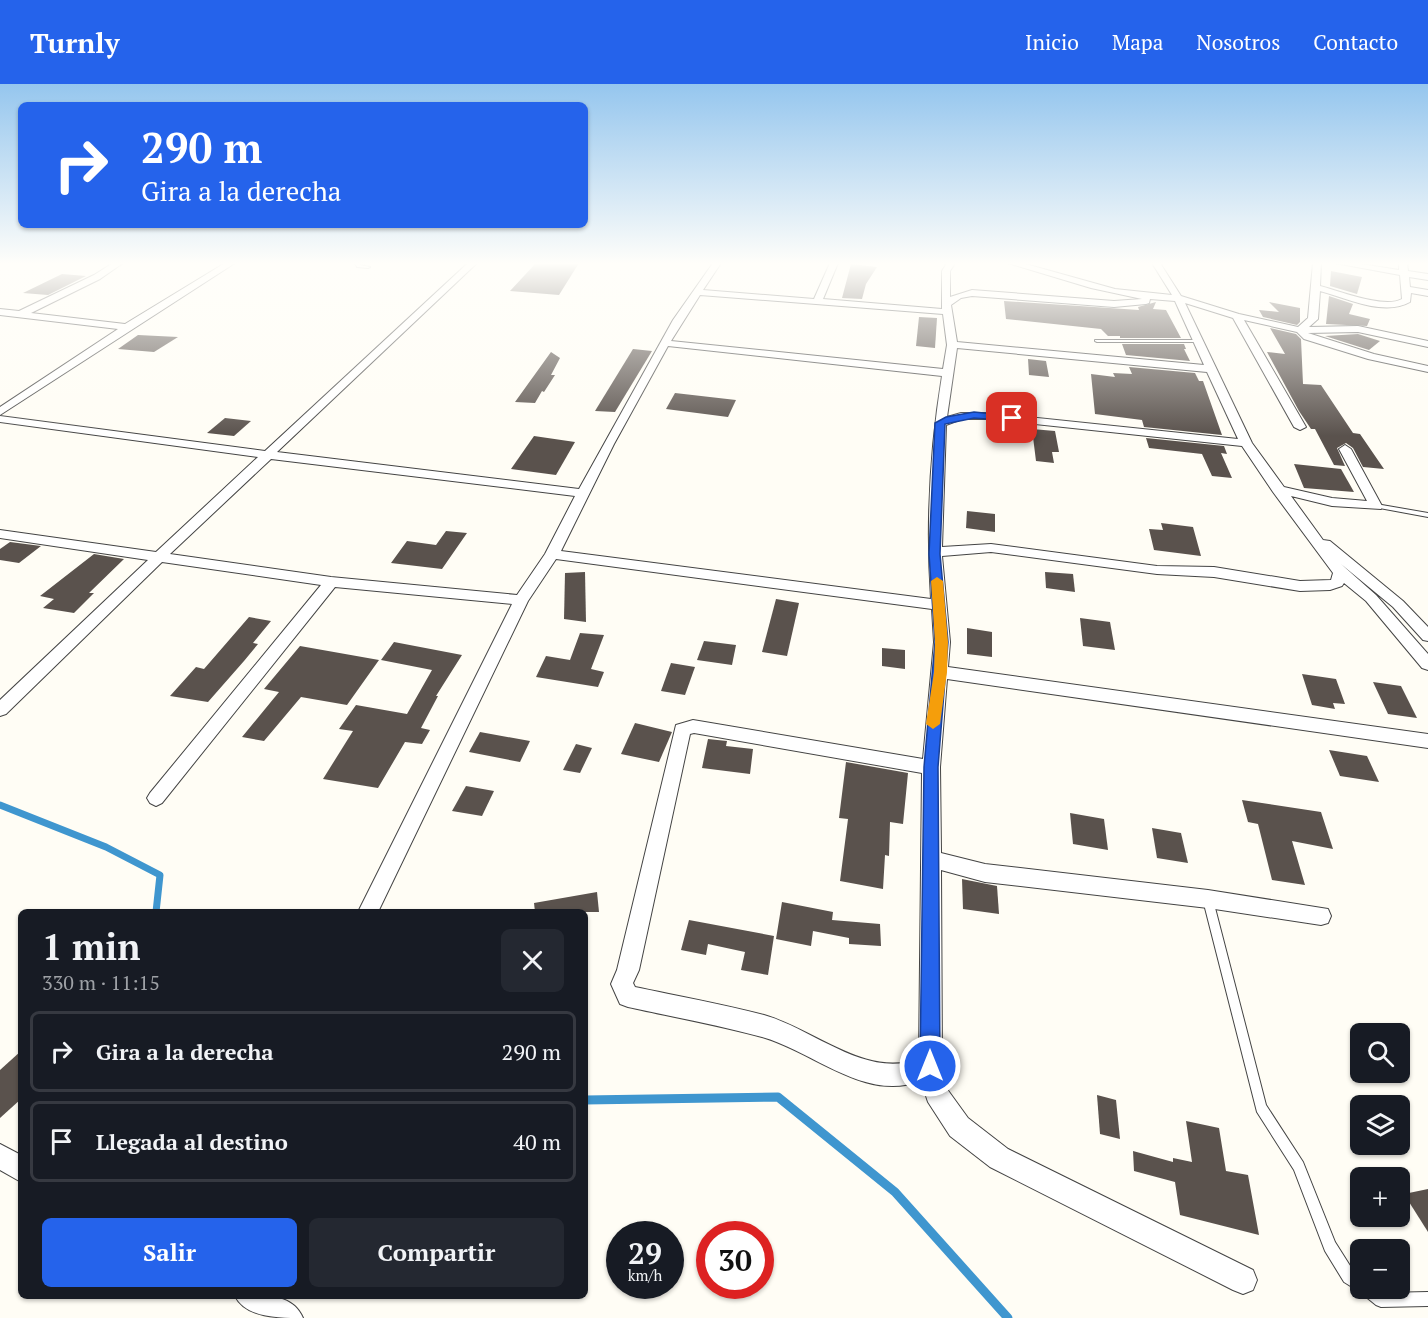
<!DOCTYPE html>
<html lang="es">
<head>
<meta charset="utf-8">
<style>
  :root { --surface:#171b24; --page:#242831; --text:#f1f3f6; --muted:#9ea1a6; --line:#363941; --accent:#2563eb }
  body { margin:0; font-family:"PT Serif",serif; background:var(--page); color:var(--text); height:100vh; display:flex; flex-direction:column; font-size:22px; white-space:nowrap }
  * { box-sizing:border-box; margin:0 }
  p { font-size:20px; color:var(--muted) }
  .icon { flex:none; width:33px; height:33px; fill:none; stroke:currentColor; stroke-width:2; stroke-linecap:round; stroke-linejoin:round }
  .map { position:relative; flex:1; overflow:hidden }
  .details { position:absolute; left:18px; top:825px; width:570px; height:390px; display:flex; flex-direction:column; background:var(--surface); border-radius:9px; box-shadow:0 2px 4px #0004 }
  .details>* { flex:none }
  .hud { position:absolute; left:18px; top:18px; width:570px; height:126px; border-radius:9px; box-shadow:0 2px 4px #0004; background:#2563eb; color:#fff; overflow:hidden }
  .buttons { position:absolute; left:1350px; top:939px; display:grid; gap:12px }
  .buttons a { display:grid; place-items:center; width:60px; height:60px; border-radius:9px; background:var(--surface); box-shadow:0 2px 4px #0004; font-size:30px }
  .speed { position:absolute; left:606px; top:1137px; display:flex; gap:12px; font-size:30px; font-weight:700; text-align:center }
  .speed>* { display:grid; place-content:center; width:78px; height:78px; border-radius:50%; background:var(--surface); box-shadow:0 2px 4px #0004; line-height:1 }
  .speed small { font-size:15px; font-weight:400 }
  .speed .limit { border:9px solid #d22; background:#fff; color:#111 }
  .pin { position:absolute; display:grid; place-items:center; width:51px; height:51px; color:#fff; margin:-26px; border-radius:12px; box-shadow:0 3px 9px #0006 }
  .me { position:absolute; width:66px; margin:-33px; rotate:0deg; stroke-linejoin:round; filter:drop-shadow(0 0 4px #0008) }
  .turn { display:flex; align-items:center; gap:21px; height:126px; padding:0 24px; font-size:27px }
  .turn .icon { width:78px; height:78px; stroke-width:2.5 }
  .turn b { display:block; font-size:42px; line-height:51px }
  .round { display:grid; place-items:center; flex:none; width:63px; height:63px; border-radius:9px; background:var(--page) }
  .overview { display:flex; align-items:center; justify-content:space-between; height:102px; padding:0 24px }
  h1 { font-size:36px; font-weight:800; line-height:45px }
  .action { display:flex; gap:12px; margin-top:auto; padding:12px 24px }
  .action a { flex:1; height:69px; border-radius:9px; background:var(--accent); color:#fff; font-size:24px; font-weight:800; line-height:69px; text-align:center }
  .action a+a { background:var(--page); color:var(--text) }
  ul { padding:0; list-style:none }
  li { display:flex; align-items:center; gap:18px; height:81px; margin:0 12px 9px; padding:0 12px; border:3px solid var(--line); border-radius:9px }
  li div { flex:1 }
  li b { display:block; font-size:22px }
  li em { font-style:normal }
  header { display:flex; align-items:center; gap:36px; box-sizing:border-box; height:84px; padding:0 30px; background:var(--accent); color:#fff }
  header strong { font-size:28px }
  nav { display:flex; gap:33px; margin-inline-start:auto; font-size:21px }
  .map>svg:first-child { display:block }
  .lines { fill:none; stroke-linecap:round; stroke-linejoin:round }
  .stream-far1 { stroke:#3f96cf; stroke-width:7 }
  .stream { stroke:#3f96cf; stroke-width:9 }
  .building { fill:#5a524d }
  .lane-casing { stroke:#444; stroke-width:2 }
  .street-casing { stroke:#444; stroke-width:2 }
  .lane { fill:#fff; fill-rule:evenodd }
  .street { fill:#fff; fill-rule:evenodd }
  .route { fill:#2563eb; stroke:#184099; stroke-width:1.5 }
  .slow { fill:#f59e0b }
</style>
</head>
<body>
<header>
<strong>Turnly</strong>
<nav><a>Inicio</a><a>Mapa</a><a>Nosotros</a><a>Contacto</a></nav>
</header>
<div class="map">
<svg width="1428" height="1234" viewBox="0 0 1428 1234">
  <rect width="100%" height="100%" fill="#fffdf5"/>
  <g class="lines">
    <path class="stream-far1" d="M0,721L106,763L160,791L156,828"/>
    <path class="stream" d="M585,1016L778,1013L895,1108L1008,1234"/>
  </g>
  <g class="building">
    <path d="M536,179H579L559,211L510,207Z"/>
    <path d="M851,180L877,183L866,200L862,215L842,214Z"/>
    <path d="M1331,187L1362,193L1357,210L1330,202Z"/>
    <path d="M62,190L86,192L48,211L23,209Z"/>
    <path d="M1329,212L1353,220L1349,230L1370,235L1367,242L1326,240Z"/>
    <path d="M1004,217L1139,226L1138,223L1156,218L1153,225L1166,226L1181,254H1120V252H1108L1101,245L1006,235Z"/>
    <path d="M1269,218L1300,224V238L1297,241L1263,233L1259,226L1279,228Z"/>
    <path d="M919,233L937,234L935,264L916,262Z"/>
    <path d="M1270,244L1296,250L1301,255L1303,300L1321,301L1353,349L1360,350L1384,385L1363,383L1353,364L1346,359L1337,364L1345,382L1334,381L1315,345H1311L1299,327L1267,268L1285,270Z"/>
    <path d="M1358,250L1380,257L1369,266L1325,252Z"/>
    <path d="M138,251L178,253L154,268L118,265Z"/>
    <path d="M1122,260H1184L1186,265H1184L1190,277L1126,271Z"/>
    <path d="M633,265L652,267L615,328L595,327Z"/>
    <path d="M551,268L560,274L551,291H555L544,308L542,307L535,319L515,318Z"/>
    <path d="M1028,275L1046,277L1049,293L1029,291Z"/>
    <path d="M1129,283L1195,289L1199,297H1203L1222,351L1144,343L1142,336L1095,330L1091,290L1115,293L1113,289L1132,290Z"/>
    <path d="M675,309L736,316L728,333L666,325Z"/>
    <path d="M225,334L251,337L234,352L207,349Z"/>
    <path d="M1032,345L1055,347L1059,368H1052L1054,379L1036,377Z"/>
    <path d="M534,352L575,358L556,391L511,385Z"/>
    <path d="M1146,354L1224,362L1227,370L1221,369L1232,394L1212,392L1202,370L1149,364Z"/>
    <path d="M1294,380L1341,385L1354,408L1304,404Z"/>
    <path d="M967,427L995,430V448L966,444Z"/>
    <path d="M1161,439L1193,443L1201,472L1154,466L1149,445L1163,446Z"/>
    <path d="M446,447L467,449L442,485L391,479L407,457L436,461Z"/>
    <path d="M10,458L41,462L19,479L0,476V465Z"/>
    <path d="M94,470L124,475L89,509H94L74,529L43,524L54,515L40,512Z"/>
    <path d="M585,488L586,538L564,535L565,489Z"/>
    <path d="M1045,488L1073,490L1075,508L1046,504Z"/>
    <path d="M776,515L799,519L787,572L762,568Z"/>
    <path d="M249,533L271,537L253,559L258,560L244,577L208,618L170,612L196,583L204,585Z"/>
    <path d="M1080,534L1110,538L1115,566L1083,562Z"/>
    <path d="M967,544L992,548V573L967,570Z"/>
    <path d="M580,549L604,551L591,585L604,588L598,603L536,593L546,572L570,576Z"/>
    <path d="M704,557L736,561L732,581L697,576Z"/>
    <path d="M394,558L462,571L436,612H438L421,644L430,646L422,660L405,658L378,704L323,695L353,647L339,645L356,621L407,630L432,586L381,576Z"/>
    <path d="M300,562L379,576L347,621L301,613L264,657L242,653L279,608L264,605Z"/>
    <path d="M882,564L905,566V585L882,582Z"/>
    <path d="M671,579L695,583L685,611L661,607Z"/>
    <path d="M1302,590L1336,595L1345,620L1333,619L1335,625L1312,621Z"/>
    <path d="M1373,598L1401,602L1417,634L1388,630Z"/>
    <path d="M635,639L672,648L659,678L621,670Z"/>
    <path d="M480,648L530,657L520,678L469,668Z"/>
    <path d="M708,655L727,657L726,662L753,665L750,690L702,684Z"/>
    <path d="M576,660L592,664L580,689L563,686Z"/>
    <path d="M1329,666L1367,672L1379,698L1340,692Z"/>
    <path d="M846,678L908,689L903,740L890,738L889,772L885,771L883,805L840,797L848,735L839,734Z"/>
    <path d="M466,702L494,707L482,732L452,727Z"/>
    <path d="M1242,716L1321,728L1333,765L1292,757L1305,801L1272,796L1258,740L1248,738Z"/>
    <path d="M1070,729L1104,735L1108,766L1073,760Z"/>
    <path d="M1152,744L1181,749L1188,779L1157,774Z"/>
    <path d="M962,795L997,802L999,830L963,825Z"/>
    <path d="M597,808L599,828H535L534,819Z"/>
    <path d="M782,818L833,828L832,836L880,840L881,862L849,860V854L813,847L811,862L776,855Z"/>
    <path d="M689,836L774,852L768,891L741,886L745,868L708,860L706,871L681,866Z"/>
    <path d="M21,967V1015L0,1034V986Z"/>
    <path d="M1097,1011L1116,1016L1120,1055L1100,1050Z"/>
    <path d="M1186,1037L1219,1044L1226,1087L1248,1091L1259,1151L1180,1131L1175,1098L1134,1087L1133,1067L1173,1078V1074L1192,1078Z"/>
    <path d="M1428,1105V1148L1404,1110Z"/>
  </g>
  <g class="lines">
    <defs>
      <g id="lane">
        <path d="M355,179H359L360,181L370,183L368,184L357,183Z"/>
        <path d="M1095,256H1196L1198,257L1196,258H1097L1095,257Z"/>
        <path d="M1376,420L1428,429V433L1374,423V421Z"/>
        <path d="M1208,811L1212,813L1213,816L1266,1021L1303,1078L1335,1158L1354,1188L1360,1193V1204H1377L1383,1209L1428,1208V1222L1381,1223L1376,1221L1360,1208L1344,1198L1325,1167L1294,1086L1257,1028L1203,816L1204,813Z"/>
      </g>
      <g id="street">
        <path d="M113,179H123L100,195L31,229L125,240L225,179H235L0,331V323L118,245L0,231V225L19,227L94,191Z"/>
        <path d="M468,179H477L277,368L579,405L673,236L713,179H721L703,206L814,215L830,179H838L823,215L942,225V187L947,179H955L950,187V213L972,206L1114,217L1142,215L1091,204L1008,179H1022L1115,205L1172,211L1152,179H1160L1181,212L1239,230L1298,243L1308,234L1313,179H1321L1320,202C1340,207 1384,225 1402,215L1400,191L1335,179H1355L1399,186V179H1407L1408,187L1428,190V196L1409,193L1410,203L1428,206V212L1411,209L1410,218C1384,233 1347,214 1320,207L1318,235L1309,243L1358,242L1428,257V263L1358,248L1308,249L1374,270L1428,282V288L1368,275L1304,255L1297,248L1244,236L1306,343L1300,346L1294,343L1233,234L1185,219L1252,359L1284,403L1332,414L1367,417L1339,365L1345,361L1351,365L1382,422L1381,425L1332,422L1291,412L1323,456L1330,457L1403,517L1428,543V557L1423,556L1393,523L1341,480L1376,511L1428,570V586L1422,584L1366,517L1344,499L1342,502L1330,506L1300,507L1214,493L1157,490L991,468L942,472L950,558L948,583L1428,650V664L947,595L940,683L941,769L985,780L1208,806L1328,825L1331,832L1328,839L1321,841L1208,824L985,798L941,786L942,982L947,1005L968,1034L1008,1065L1253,1186L1257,1196L1253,1206L1243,1210L1233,1206L990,1083L950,1052L928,1018L921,997C864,1018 815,968 762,953C718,941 673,933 628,923L620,920L611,900L617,886L676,641L693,636L923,675L934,558L932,525L556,475L528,517L378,828H358L512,520L335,503L162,719L156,722L150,719L147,714L150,709L321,501L162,478L6,630L0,632V616L148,476L0,454V446L156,468L258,373L0,338V332L265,367ZM700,211L943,230L947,261L943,285L671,257ZM972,212L1114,223L1146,220L1149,219L1150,215L1175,217L1204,281L957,258L951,221L961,214ZM668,262L942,292C930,365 926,441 931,515L561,467L614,360ZM957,264L1207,288L1238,355L989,329H961L947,333ZM962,335H989L1242,362L1273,408L1333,489L1331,496L1300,497L1214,483L1157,482L991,460L942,463L946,341ZM271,375L575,412L545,470L517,511L331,493L170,470ZM694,649L922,689L919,975C865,995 814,945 764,931C722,920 678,912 635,903L633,899L639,886L690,650Z"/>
        <path d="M0,1060L21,1071V1098L0,1086Z"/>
        <path d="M235,1212C259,1212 292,1207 303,1234C279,1234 246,1234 235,1212Z"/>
      </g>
    </defs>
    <use href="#lane" class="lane-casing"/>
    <use href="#street" class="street-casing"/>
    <use href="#lane" class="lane"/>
    <use href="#street" class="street"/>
  </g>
  <linearGradient id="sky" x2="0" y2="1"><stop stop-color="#95c6ee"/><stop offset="0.51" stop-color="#fffefa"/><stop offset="1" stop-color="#fffefa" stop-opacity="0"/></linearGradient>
  <rect width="1428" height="352" fill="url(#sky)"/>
  <path class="route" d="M974,328L1012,332L1017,334L1012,337L974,334L945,340L940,470L948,558L938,683L940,982L937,988L930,991L923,988L920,982L924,683L935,558L929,470L935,339L946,333Z"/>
  <path class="slow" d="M937,493L943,497L948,558L947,588L940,640L933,645L926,640L934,588L935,558L931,497Z"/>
</svg>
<div class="buttons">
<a><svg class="icon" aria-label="search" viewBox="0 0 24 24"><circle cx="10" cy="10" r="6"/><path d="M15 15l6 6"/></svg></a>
<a><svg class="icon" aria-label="layers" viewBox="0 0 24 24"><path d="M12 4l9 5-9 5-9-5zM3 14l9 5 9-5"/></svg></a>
<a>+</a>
<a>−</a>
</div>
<div class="speed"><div>29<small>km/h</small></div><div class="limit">30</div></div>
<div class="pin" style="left:1012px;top:334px;background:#d93025"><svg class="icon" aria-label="arrive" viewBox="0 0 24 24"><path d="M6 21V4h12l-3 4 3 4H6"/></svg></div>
<svg class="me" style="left:930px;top:982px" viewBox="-20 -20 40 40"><circle r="17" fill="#2563eb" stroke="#fff" stroke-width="3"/><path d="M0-11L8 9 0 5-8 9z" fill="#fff"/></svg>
<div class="hud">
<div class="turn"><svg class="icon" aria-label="right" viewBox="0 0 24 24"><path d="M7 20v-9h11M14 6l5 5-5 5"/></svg><div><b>290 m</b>Gira a la derecha</div></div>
</div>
<section class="details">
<div class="overview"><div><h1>1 min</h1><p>330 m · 11:15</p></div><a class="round"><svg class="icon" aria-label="close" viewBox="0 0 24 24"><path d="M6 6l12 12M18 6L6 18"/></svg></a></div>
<ul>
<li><svg class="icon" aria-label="right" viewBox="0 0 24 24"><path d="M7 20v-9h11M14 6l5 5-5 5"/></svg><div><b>Gira a la derecha</b></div><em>290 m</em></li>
<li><svg class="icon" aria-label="arrive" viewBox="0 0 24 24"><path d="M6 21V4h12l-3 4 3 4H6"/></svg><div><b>Llegada al destino</b></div><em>40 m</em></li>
</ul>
<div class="action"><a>Salir</a><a>Compartir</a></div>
</section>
</div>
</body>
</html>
